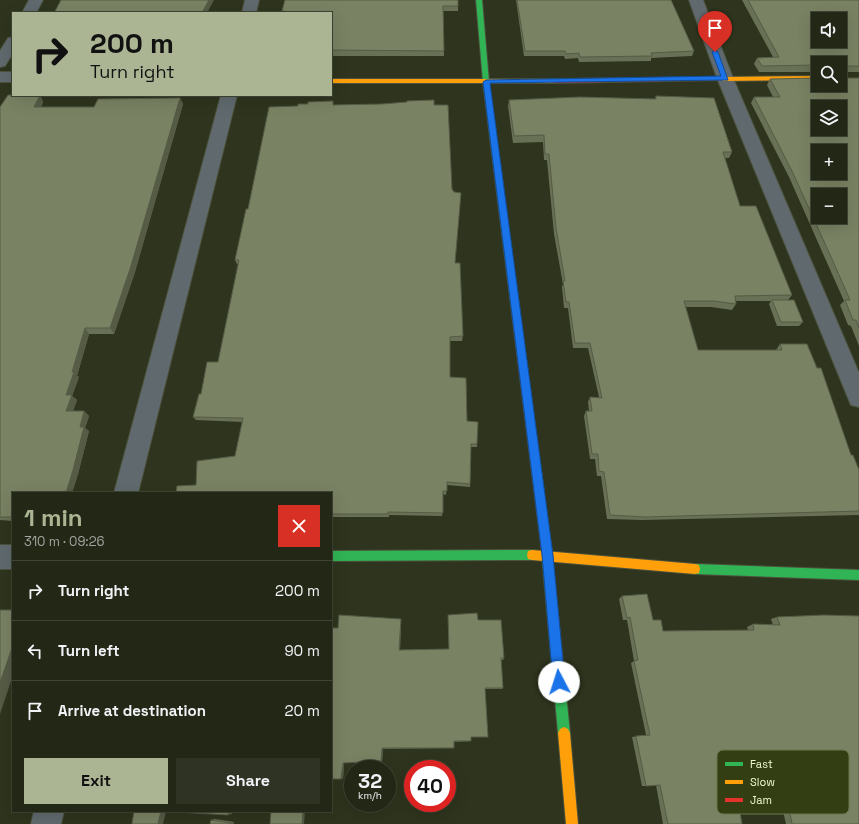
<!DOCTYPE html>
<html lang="en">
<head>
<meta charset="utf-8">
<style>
  :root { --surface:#222716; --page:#2e3323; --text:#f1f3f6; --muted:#a2a5a1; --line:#3f4435; --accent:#abb593 }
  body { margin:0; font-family:"Space Grotesk",sans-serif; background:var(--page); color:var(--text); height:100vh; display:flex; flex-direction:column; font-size:15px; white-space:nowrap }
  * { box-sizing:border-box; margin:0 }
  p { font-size:13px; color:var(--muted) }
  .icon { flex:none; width:22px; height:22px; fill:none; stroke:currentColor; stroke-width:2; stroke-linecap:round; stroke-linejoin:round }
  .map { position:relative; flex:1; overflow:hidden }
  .sheet { position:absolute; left:12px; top:492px; width:320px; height:320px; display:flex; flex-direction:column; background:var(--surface); border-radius:0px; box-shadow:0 4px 16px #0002,0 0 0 1px var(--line) }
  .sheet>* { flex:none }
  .top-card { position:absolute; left:12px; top:12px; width:320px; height:84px; border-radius:0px; box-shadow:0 4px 16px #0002,0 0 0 1px var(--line); background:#abb593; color:#111; overflow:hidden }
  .fabs { position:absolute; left:811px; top:12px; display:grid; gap:8px }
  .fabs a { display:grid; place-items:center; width:36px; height:36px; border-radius:0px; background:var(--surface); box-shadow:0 4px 16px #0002,0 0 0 1px var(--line); font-size:20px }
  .speed { position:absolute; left:344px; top:760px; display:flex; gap:8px; font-size:20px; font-weight:700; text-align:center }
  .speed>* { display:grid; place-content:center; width:52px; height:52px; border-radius:50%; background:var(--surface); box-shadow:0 4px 16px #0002,0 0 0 1px var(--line); line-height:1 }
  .speed small { font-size:10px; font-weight:400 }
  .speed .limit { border:6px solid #d22; background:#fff; color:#111 }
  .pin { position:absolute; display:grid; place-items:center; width:34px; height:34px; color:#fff; margin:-41px -17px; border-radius:50% 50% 50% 0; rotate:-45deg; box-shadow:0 0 4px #0007 }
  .pin .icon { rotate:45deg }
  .me { position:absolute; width:44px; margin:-22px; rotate:355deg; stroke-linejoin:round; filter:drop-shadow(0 0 3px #0008) }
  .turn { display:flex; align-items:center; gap:14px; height:84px; padding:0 12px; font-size:18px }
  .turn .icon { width:52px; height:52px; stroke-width:2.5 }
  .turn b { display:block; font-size:28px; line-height:34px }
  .round { display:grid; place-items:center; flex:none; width:42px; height:42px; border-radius:0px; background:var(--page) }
  .overview { display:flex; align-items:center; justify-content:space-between; height:68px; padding:0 12px }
  h1 { font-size:24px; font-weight:700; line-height:30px; color:var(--accent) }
  .primary-button { display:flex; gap:8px; margin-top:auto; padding:8px 12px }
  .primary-button a { flex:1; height:46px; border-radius:0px; background:var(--accent); color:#111; font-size:16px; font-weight:700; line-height:46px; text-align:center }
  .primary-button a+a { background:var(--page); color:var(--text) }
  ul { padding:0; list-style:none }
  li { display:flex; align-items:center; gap:12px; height:60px; padding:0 12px; border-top:1px solid var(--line) }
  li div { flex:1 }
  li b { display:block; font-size:15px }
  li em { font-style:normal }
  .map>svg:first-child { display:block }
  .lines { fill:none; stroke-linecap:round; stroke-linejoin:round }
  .street-casing { stroke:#4c523c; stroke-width:2 }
  .fast-casing { stroke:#4c523c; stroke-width:2 }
  .slow-casing { stroke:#4c523c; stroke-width:2 }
  .jam-casing { stroke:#4c523c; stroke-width:2 }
  .street { fill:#606a6e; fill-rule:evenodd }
  .fast { fill:#30b455; fill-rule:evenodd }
  .slow { fill:#ff9f0a; fill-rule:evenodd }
  .jam { fill:#e5322d; fill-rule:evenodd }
  .wall { fill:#687055 }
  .shaded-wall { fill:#555b45 }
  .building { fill:#798263; stroke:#555b45; fill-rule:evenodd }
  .route { fill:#1a73e8; stroke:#114b97 }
  .key { fill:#333e13; stroke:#6b774c; stroke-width:1 }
  .key-label { font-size:11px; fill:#eefbd2 }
</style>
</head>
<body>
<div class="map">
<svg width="859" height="824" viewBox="0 0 859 824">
  <rect width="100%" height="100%" fill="#2e341d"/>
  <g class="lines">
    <defs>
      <g id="street">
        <path d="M29,0H43L36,13H22Z"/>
        <path d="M245,0H259L256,13H242Z"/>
        <path d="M689,0H703L733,78L859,373V407L851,405L848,398L717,78Z"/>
        <path d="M13,37V53L5,66L0,67V51L8,38Z"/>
        <rect x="0" y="72" width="13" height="10"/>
        <path d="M221,95H237L138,493H114Z"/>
        <rect x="0" y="545" width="13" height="24"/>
        <path d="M34,811H64L61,824H31Z"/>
      </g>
      <g id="fast">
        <path d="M476,0H482L489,82L520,314L516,317L512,314L483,82Z"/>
        <path d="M546,540L550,542L551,545L570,733L568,737L564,739L560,737L558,733L541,545L542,542Z"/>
        <path d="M532,550L536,551L537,555L536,559L532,560L331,561V551Z"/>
        <path d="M695,564L859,570V580L695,574L691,573L690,569L691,565Z"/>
      </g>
      <g id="slow">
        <path d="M818,76V80L723,81L720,79L723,77Z"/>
        <path d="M331,79H554L557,81L554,83H331Z"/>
        <path d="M532,550L695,564L699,565L700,569L699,573L695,574L532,560L528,559L527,555L528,551Z"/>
        <path d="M564,727L568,729L570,733L578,824H566L558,733L560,729Z"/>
      </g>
      <g id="jam">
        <path d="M723,77L725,78V80L554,83L551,81L554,79Z"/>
        <path d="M516,311L520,314L551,545L550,548L546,550L542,548L541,545L512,314Z"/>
      </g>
    </defs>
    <use href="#street" class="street-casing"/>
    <use href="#fast" class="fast-casing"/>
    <use href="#slow" class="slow-casing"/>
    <use href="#jam" class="jam-casing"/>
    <use href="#street" class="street"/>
    <use href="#fast" class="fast"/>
    <use href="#slow" class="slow"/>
    <use href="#jam" class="jam"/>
  </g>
  <g class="wall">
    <path d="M285,0L458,6V11H443L444,56H331V13H282V11Z"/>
    <path d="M516,0H671L694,51L692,56L651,58V61L579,62L578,58L565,59L564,56H524Z"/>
    <path d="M742,0H859V72H843V78H859V346L851,326L848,325L840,305L844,301L828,265L789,177L751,103L754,97H773L767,85L770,79L818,85L840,63H818V72H759L754,64L757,58L773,57Z"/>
    <path d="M40,95L43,102L41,107H94L180,98L183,104L135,272L114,334H89L77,376L79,377L72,396L77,400L73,411H84L89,416L85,428L89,431L78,474L72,493H13V521L0,520V107Z"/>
    <path d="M656,96L732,152L729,158H725L740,206L792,295L788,300L803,322L799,326H777L769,304L771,301H736V304L732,310L711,307H685L698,350H776L780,344L851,455L859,470V515L642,520L607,519L601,476H597L595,459H590L584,416L586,411H589L588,402L590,397H599L588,348H573L568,308H564L562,287L563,284L554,234L547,160H544L543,142L513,143L508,106L509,100L655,99Z"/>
    <path d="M333,105L455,263L463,336L462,341H450V377L467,421L477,444V447H471L470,487L447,485L446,495L443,494L442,516L389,515V517H331V493L196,485L235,456L242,422L196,420L193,417L201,394L218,362L238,264H237L235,260L248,209Z"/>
    <path d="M622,596L653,620L663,631L748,630L747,627L753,624L773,625L771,619L777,617L859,824H786L781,803L738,801L742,824H663L656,785L646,786H642L632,737L646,735L631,663L634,661L627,620H623L619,599Z"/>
    <path d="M448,615L478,620L504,658L503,660H501L503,688L502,689H485L488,737H471V741H470L454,742V748L383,749L382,762L344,763L343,779H341L338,628L401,621L400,650L449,649Z"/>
    <path d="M215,819L234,822V824H210L211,820Z"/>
  </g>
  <g class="shaded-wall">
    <path d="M209,0H214L207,13H202Z"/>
    <path d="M40,95L43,102L37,113L34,107Z"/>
    <path d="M180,98L183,104L135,272L114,334L110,328Z"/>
    <path d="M85,328L89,334L77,376L79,377L72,396L77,400L71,416L66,411V395Z"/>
    <path d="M84,411L89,416L85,428L89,431L78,474L72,493H66L80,427Z"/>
    <path d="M401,619V621L400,652L399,650Z"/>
    <path d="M13,645V675L0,714V683Z"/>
    <path d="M382,748L383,749L382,762L381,761Z"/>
    <path d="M343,763H344L343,779H341Z"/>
    <path d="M161,811H166L163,824H158Z"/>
    <path d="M229,811H233L232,814L228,815Z"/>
    <path d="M303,811H305L304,824H302Z"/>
    <path d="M234,822V824H230V823Z"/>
  </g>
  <g class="building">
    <path d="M61,0H209L202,13H54Z"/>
    <path d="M285,0H458V6H443L444,51L331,50V13H285V11H282Z"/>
    <path d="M517,0H671L694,51L651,53L652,56L580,57L579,53L566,54L565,51H525Z"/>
    <path d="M748,0H859V66H843V78H859V328L856,320H853L845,300H850L832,259L792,171L754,97H780L770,79L818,78V85H840V63H818V65L762,66L757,58L779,57ZM818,19H840V41H818ZM818,107H840V129H818ZM818,151H840V173H818ZM818,195H840V217H818Z"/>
    <path d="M8,95H40L34,107H94L98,99L180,98L131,266L110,328H85L72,372H74L66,395H72L66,411H84L80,427H84L73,470L66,493H13V517H0V107Z"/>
    <path d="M656,96L714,98L732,152H723L740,206H756L792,295L735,296L736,304L714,301H684L698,350H782L780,344H807L817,368H821L851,455H853L859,470V511L645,517L610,515L604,472L599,471L598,454H592L586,411H592L590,397L602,398L590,343H575L569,302H566L563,281H565L556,228L549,154H545L544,135L514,136L509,100L580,97L656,99Z"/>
    <path d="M434,100V105H448L452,189L454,192L461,193L455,263H460L463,336L450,337V377L466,378L467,421L478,422L477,444H471L470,484L447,482V491H443V513L388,512V514H331V493H176L177,486L196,485L197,461L235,456L243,418L193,417L199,394H201L207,362H218L239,260H235L246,209H248L269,107L298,106V104H308V102L333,101V105L382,104L407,102V101Z"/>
    <path d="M772,300H794L803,322H781Z"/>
    <path d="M647,594L653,620H661L663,631L754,630L753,624L780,625L777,617L824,615L859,616V824H792L788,803L738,801L742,824H668L660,785L646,786L636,736L650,735L634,661L638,660L630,617L627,618L622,596Z"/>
    <path d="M0,610H13V645L0,683Z"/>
    <path d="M477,613L478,620H501L504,658H501L503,688H485L488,737H471V741H454V748H382L381,761L343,763L341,779H331V628H338L339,615L401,619L399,650L449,649L448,615Z"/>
    <path d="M134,811H229L228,815L161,811L158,824H132Z"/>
    <path d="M271,811H303L302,824H270Z"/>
    <path d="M211,820L230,823V824H210Z"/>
  </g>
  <path class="route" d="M715,50L718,52L728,80L490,83L553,555L565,682L563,686L559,687L555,686L553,682L542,555L483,82L486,80L721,76L712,52Z"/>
  <rect x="717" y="750" width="132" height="64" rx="6" class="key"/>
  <rect x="725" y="762" width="18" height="4" fill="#30b455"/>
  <rect x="725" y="780" width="18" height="4" fill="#ff9f0a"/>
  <rect x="725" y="798" width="18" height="4" fill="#e5322d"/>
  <g class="key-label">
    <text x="750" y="768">Fast</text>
    <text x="750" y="786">Slow</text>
    <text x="750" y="804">Jam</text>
  </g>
</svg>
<div class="fabs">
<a><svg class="icon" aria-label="sound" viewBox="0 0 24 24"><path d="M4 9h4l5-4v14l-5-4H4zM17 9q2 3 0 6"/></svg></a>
<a><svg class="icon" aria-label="search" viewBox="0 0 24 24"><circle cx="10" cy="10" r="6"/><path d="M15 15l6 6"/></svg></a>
<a><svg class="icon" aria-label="layers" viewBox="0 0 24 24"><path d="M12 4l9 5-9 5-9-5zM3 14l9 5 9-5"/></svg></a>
<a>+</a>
<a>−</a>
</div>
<div class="speed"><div>32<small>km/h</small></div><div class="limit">40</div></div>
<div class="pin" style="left:715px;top:52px;background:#d93025"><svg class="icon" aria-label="arrive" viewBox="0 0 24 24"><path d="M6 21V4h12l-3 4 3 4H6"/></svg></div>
<svg class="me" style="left:559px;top:682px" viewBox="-20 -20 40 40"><circle r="19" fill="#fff"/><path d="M0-13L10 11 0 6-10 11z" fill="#1a73e8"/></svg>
<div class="top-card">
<div class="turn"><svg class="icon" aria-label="right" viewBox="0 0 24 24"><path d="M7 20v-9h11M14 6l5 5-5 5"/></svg><div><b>200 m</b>Turn right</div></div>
</div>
<section class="sheet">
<div class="overview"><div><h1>1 min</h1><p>310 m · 09:26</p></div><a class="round" style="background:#d93025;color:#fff"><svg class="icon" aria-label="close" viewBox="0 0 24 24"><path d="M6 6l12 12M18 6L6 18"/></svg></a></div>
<ul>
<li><svg class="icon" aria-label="right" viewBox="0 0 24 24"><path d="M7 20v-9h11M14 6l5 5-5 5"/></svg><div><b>Turn right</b></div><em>200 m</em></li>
<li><svg class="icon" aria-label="left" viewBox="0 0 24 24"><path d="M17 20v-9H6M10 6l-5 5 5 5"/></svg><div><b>Turn left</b></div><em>90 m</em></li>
<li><svg class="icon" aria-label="arrive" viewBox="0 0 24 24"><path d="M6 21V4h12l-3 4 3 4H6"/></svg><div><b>Arrive at destination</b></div><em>20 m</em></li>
</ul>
<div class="primary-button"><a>Exit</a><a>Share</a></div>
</section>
</div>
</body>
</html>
